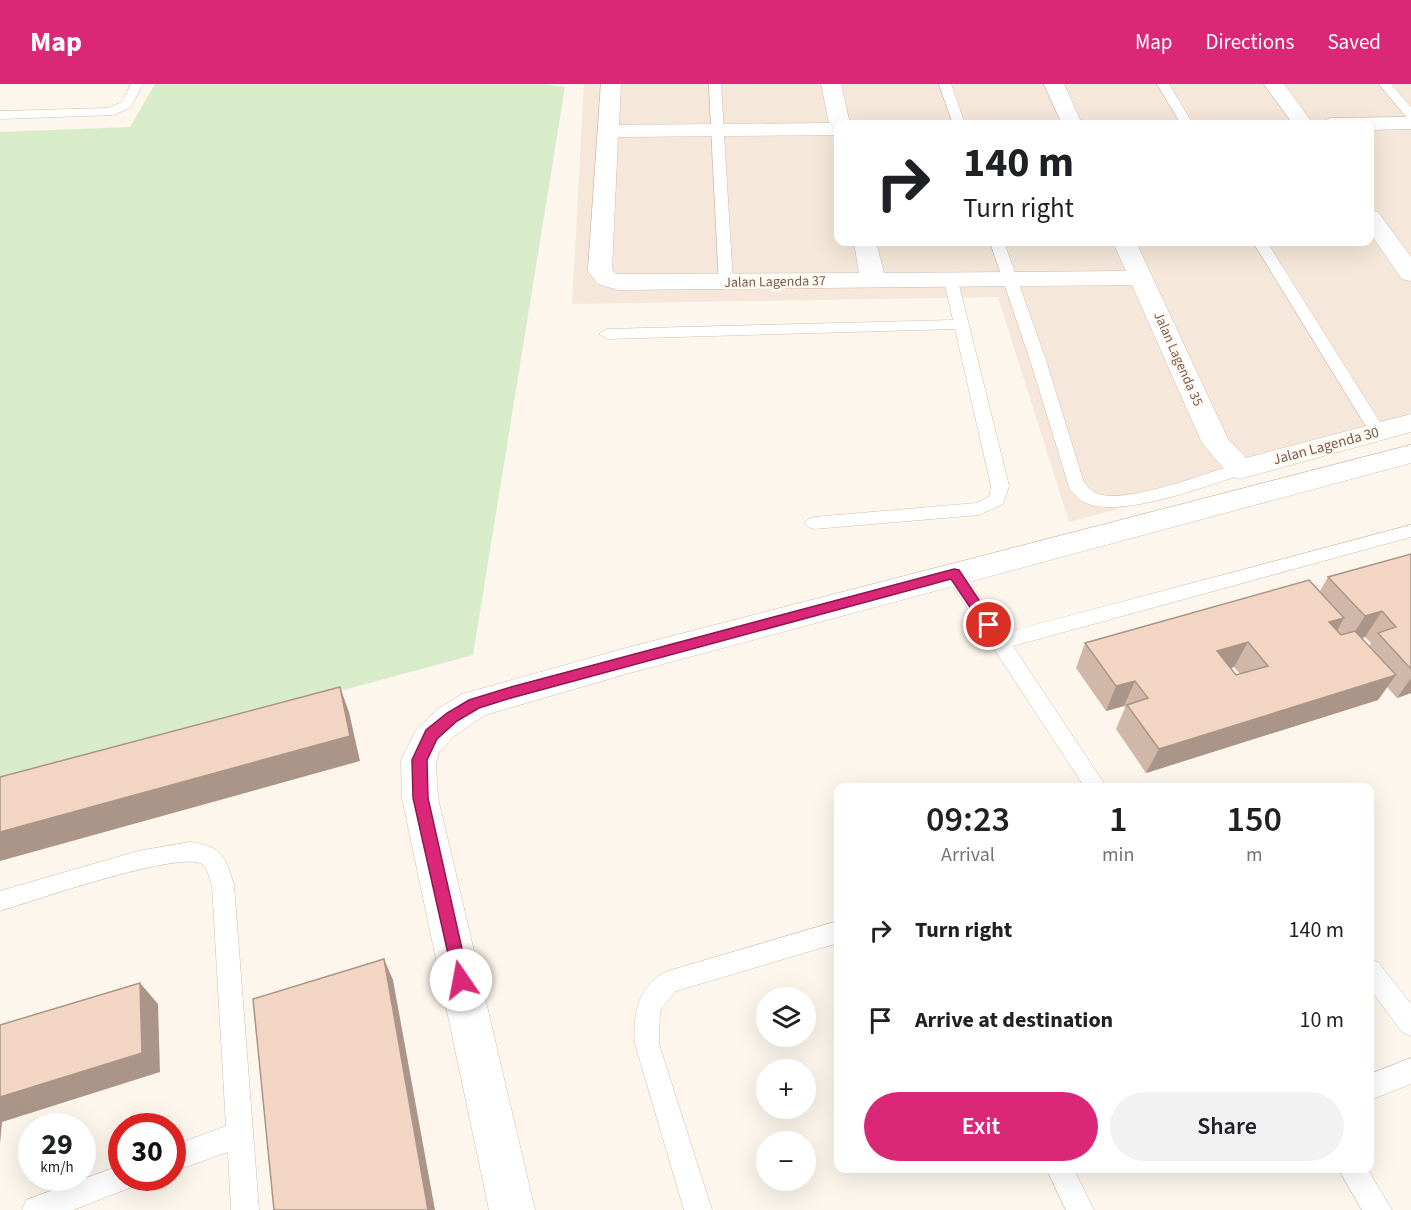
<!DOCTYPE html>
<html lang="en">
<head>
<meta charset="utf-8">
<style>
  :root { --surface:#fff; --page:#f2f2f2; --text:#202124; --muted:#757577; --accent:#db2777 }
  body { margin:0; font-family:"Source Sans 3",sans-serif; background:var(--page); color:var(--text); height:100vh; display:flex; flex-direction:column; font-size:22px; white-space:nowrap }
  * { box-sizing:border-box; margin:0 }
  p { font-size:20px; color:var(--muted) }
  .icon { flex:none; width:33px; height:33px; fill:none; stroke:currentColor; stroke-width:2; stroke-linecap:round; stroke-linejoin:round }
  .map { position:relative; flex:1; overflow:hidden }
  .panel { position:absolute; left:834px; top:699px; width:540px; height:390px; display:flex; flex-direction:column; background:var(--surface); border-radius:12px; box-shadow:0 6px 24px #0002 }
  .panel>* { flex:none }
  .banner { position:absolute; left:834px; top:36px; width:540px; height:126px; border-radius:12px; box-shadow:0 6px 24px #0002; background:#fff; color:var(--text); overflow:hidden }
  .controls { position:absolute; left:756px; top:903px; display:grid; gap:12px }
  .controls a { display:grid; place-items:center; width:60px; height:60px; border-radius:50%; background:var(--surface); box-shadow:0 6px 24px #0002; font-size:30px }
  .speed { position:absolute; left:18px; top:1029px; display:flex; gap:12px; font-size:30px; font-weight:700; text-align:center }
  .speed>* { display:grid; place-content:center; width:78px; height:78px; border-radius:50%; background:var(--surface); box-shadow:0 6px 24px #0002; line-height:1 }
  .speed small { font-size:15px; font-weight:400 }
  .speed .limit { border:9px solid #d22; background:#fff; color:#111 }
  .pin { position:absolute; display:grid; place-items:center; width:51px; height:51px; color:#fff; margin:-26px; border:3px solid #fff; border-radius:50%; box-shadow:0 2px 6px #0007 }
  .me { position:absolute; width:66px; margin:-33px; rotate:348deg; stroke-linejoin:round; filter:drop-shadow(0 0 4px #0008) }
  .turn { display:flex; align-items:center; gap:21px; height:126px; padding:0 30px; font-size:27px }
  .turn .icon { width:78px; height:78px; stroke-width:2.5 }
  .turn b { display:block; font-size:42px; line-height:51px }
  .eta { display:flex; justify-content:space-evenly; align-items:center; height:102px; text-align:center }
  .eta b { font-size:36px; font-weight:600; line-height:42px }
  .primary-button { display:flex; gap:12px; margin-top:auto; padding:12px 30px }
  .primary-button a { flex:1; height:69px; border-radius:36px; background:var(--accent); color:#fff; font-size:24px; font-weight:600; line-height:69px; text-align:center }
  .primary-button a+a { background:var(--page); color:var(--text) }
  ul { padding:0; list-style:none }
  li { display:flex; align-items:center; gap:18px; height:90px; padding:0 30px }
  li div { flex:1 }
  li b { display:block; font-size:22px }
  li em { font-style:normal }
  header { display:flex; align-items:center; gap:36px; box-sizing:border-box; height:84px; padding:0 30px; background:var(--accent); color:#fff }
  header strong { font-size:28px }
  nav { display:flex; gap:33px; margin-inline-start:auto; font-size:21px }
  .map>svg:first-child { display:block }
  .residential { fill:#f5e8da; fill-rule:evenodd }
  .green { fill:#d8ecc9 }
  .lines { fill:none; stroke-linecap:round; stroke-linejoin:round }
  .service-casing { stroke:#d1beb0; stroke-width:1 }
  .minor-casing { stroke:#d1beb0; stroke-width:1 }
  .service { fill:#fff; fill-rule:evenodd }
  .minor { fill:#fff; fill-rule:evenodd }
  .wall { fill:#d1b7a8; fill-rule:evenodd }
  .shaded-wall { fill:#aa9588 }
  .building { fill:#f3d5c3; stroke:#aa9588; stroke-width:1.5; fill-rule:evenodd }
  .route { fill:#db2777; stroke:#8e194d; stroke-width:1.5 }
  .labels { text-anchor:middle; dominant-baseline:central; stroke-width:5; stroke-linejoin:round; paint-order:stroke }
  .far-street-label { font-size:14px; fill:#7a5c4d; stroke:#fffaf3 }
  .street-label { font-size:15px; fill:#7a5c4d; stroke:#fffaf3 }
</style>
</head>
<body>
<header>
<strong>Map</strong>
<nav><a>Map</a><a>Directions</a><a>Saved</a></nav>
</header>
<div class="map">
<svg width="1411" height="1126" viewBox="0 0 1411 1126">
  <rect width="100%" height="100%" fill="#fdf6ec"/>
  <path class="residential" d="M584,0H1411V347L1069,438L998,213L572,220ZM838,40H1370V158H838Z"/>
  <path class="green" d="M155,0H542L565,3L473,571L0,699V48L130,43Z"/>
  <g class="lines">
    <defs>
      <g id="service">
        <path d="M131,0H143L131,23L114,31L0,35V27L108,24L122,18Z"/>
        <path d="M709,0H721L733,199L726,203L719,199Z"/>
        <path d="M939,0H951L965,40H953Z"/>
        <path d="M1157,0H1169L1193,40H1181Z"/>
        <path d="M1379,0H1391L1411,23V35L1407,34Z"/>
        <path d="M990,158H1004L1046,276L1084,399C1088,403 1092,408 1098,410C1130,420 1207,388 1240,379L1249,385L1246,389C1209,401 1119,436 1084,418C1079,416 1075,410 1070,406L1030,276Z"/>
        <path d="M1253,158H1267L1386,348L1384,352H1372Z"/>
        <path d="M951,193L958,197L1009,402L1003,420L979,431L814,445L808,443L805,439L808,435L814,433L976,419L989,413L991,402L955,245L607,255L599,250L607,245L953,236L944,197Z"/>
        <path d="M1411,441V453L1013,562L1107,704H1085L945,490L947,485H961L1004,549Z"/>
        <path d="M190,758C222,762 225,772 234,801L259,1126H231L228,1068L172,1088V1062L226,1042L212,801C209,794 208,785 202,780C180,766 30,818 0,827V807L138,767Z"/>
        <path d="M838,837V859L676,907L660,927L659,960L712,1126H684L635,960C632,932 639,898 668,887Z"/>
        <path d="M1370,875L1378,878L1411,920V952L1402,948L1370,905Z"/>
        <path d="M1411,974V1000L1370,1016V990Z"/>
        <path d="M122,1081V1094H136L132,1103L73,1126H22L26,1116Z"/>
        <path d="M1046,1084H1073L1094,1126H1066Z"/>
        <path d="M1338,1084H1367L1392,1126H1362Z"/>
      </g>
      <g id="minor">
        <path d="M601,0H621L619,41L829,39L821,0H841L850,40H838V51L618,53L612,186L616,190L859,189L854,158H876L884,189L1126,187L1113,158H1136L1228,355L1246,374L1411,330V348L1240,395L1230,392L1202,359L1132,201L618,206L598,200L588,187Z"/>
        <path d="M1044,0H1064L1082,40H1062Z"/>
        <path d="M1264,0H1284L1313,40H1293Z"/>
        <path d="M1411,33V45L1370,46V40H1322L1325,36L1332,34Z"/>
        <path d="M1370,126L1378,128L1411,173V197L1402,195L1370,149Z"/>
        <path d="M1411,361V379L626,590L485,631L453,653L439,668L436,680L438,714L535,1126H489L402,714L401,676L415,648L436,626L462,610L626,564Z"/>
      </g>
    </defs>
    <use href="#service" class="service-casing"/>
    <use href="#minor" class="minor-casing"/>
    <use href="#service" class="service"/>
    <use href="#minor" class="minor"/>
  </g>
  <path class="wall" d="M1411,470V609L1397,614L1387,603L1378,616L1146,689L1116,645L1125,624L1124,622L1106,627L1076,584L1085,559L1320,507L1328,493ZM1365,553L1371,559L1369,562L1362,554ZM1234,583L1240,590L1236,591L1231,584Z"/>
  <g class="shaded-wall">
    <path d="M1382,527L1365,553L1348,558L1365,532Z"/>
    <path d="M1344,534L1329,560V538Z"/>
    <path d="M1248,558L1234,583L1204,592L1217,567Z"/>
    <path d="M1396,591L1378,616L1146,689L1159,665Z"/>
    <path d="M1411,594V609L1397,614Z"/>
    <path d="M1135,597L1124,622L1106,627L1116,602Z"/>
    <path d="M340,603L349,628L360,677L0,777V748Z"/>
    <path d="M384,875L393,896L435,1126H428Z"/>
    <path d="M140,899L158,920L160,988L2,1038L0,1060V1013Z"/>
  </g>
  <g class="building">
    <path d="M1411,470V585L1378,549L1396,543L1382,527L1365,532L1328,493Z"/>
    <path d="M1309,496L1344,534L1329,538L1341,551L1355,547L1396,591L1159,665L1127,621L1148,614L1135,597L1116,602L1085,559ZM1248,558L1268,582L1236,591L1217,567Z"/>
    <path d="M340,603L350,652L0,748V693Z"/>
    <path d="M384,875L428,1126H274L253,915Z"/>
    <path d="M140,899L142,969L0,1013V941Z"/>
  </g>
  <path class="route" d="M954,485L959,486L993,537V544H984L951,495L511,614L479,624L457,637L437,655L427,676L428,714L469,896L467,901L461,904L455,901L413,714L412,676L426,646L447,629L469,616L511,603Z"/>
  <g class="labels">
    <g class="far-street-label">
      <text transform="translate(775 198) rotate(-1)">Jalan Lagenda 37</text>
      <text transform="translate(1178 275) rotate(66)">Jalan Lagenda 35</text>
    </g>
    <g class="street-label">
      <text transform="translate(1326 362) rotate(-15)">Jalan Lagenda 30</text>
    </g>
  </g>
</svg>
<div class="controls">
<a><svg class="icon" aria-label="layers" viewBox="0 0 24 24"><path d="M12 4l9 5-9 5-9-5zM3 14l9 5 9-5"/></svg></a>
<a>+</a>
<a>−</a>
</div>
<div class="speed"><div>29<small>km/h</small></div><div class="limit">30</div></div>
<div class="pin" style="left:989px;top:541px;background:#d93025"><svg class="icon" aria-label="arrive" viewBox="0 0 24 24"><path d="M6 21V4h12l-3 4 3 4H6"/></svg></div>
<svg class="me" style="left:461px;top:896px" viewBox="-20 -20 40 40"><circle r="19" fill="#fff"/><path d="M0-13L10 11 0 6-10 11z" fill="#db2777"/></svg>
<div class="banner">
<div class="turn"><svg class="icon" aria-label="right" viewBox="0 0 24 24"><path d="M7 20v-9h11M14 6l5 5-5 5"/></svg><div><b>140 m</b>Turn right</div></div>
</div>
<section class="panel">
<div class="eta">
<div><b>09:23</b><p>Arrival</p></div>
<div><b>1</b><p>min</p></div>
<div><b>150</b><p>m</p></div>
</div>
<ul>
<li><svg class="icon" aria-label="right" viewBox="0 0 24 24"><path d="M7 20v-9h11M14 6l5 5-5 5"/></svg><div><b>Turn right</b></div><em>140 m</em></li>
<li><svg class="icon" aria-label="arrive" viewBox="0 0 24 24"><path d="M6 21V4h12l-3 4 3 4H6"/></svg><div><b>Arrive at destination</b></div><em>10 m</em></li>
</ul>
<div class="primary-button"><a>Exit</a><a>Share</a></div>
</section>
</div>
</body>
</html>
